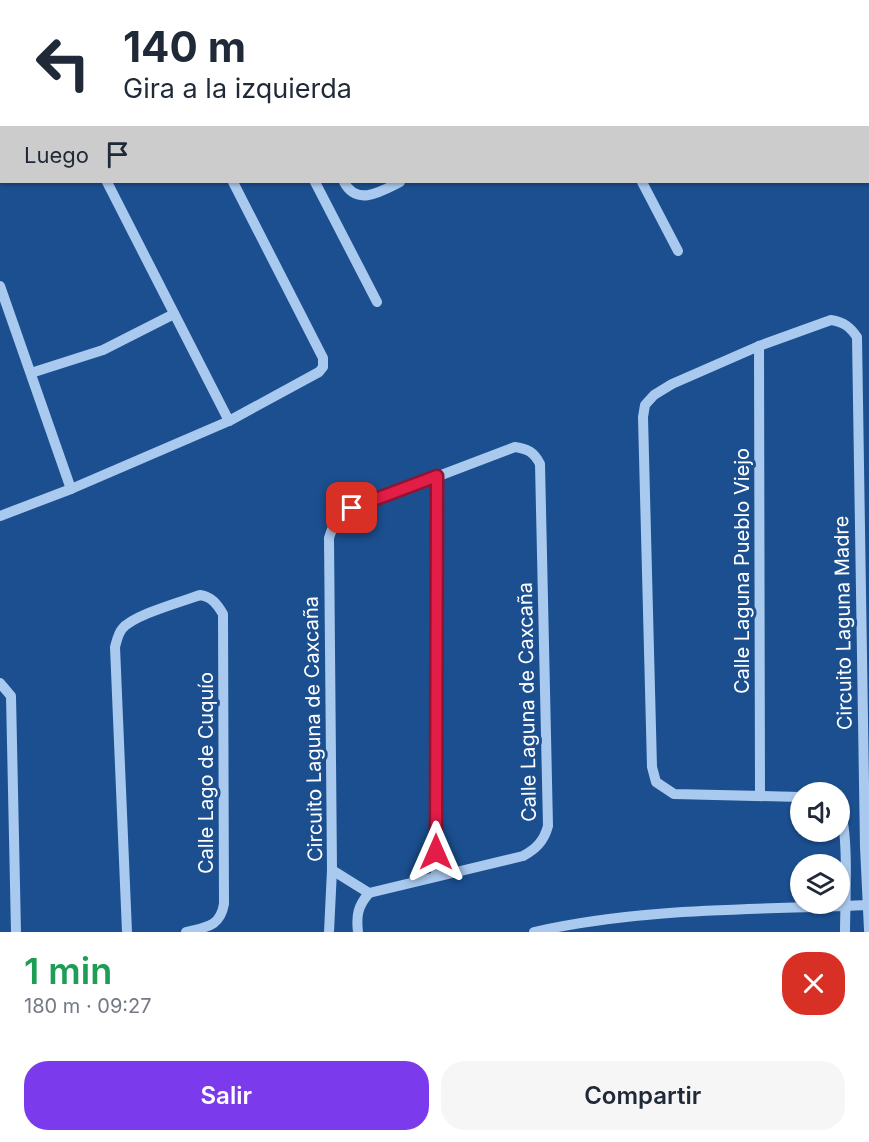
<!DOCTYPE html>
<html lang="es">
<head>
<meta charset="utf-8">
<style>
  :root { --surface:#fff; --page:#f6f6f7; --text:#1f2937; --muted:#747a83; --accent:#7c3aed }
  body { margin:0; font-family:Inter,sans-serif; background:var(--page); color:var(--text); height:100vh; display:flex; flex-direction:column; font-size:22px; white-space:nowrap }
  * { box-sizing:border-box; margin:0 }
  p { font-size:20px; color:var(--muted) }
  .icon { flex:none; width:33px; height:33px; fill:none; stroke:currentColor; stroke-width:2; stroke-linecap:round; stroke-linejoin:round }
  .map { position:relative; height:932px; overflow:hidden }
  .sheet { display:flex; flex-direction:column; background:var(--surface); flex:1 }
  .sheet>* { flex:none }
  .top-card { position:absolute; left:0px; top:0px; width:870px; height:183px; box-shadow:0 2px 4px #0004; background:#fff; color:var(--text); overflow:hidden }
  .buttons { position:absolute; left:790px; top:782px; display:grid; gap:12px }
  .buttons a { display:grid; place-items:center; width:60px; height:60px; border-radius:50%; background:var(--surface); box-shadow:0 2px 4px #0004; font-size:30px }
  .pin { position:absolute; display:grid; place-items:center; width:51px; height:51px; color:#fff; margin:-26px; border-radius:12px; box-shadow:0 3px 9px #0006 }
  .me { position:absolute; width:66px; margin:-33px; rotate:0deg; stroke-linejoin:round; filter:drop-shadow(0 0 4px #0008) }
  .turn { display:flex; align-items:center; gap:21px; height:126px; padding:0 24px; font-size:27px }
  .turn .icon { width:78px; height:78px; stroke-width:2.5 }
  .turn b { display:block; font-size:42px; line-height:51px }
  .then { display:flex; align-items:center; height:57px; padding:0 24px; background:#0003; gap:12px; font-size:22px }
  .round { display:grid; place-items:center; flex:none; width:63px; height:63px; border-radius:24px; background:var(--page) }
  .head { display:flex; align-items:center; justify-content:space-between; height:102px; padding:0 24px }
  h1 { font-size:36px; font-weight:600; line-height:45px; color:#1e9e55 }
  .action { display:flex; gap:12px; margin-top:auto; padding:12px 24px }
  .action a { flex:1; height:69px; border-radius:24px; background:var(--accent); color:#fff; font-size:24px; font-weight:600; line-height:69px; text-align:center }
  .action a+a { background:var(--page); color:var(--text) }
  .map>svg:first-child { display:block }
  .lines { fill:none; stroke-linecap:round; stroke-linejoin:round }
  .minor { stroke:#a9c9ee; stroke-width:10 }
  .route-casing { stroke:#92132f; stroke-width:15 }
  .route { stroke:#e11d48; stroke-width:10 }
  .labels { text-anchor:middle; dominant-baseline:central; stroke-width:6; stroke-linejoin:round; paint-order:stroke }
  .street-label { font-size:20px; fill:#fff; stroke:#1b4f8f }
</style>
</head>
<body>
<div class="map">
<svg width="869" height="932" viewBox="0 0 869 932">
  <rect width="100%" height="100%" fill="#1b4f8f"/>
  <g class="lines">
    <g class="minor">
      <path d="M14,0L15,2"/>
      <path d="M140,0V2"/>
      <path d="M221,0L222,2"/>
      <path d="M544,0L545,2"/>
      <path d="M749,0L750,2"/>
      <path d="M281,2L284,0"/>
      <path d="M516,2L519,0"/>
      <path d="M574,2L575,0"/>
      <path d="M868,136L869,135"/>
      <path d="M0,153H2"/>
      <path d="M107,182L229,421"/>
      <path d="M315,182L377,302"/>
      <path d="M344,182C357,207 382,191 400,182"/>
      <path d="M642,182L678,251"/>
      <path d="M0,286L71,489"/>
      <path d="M759,346L760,796"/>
      <path d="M31,373L103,350L174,314"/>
      <path d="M0,516L71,489L229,421L319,372L323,367V358L233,182"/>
      <path d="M0,683L11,696L16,932"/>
      <path d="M801,797L674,794L656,782L652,767L643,417L645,405L654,395L672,384L759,346L831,320C844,322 850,327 857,337L865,847L869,930"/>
      <path d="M840,812C849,833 845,905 845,932"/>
      <path d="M332,870L369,893"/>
      <path d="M436,876L437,476"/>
      <path d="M127,932L115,647C117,640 118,634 122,629C133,615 181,602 200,595C212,597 217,604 223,614L224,904C220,927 206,927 186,932"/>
      <path d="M329,932L332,870L329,538C333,524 339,516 352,509L515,447C528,449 534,452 540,464L548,826C544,841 536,849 523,856L369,893C358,906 356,915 358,932"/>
      <path d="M534,932C643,907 758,910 869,905"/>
    </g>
  </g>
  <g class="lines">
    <defs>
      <path id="route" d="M352,508L437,476L436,852"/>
    </defs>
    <use href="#route" class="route-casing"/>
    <use href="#route" class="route"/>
  </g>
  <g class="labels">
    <g class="street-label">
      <text transform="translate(742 571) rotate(-90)">Calle Laguna Pueblo Viejo</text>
      <text transform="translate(843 623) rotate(-91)">Circuito Laguna Madre</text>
      <text transform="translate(527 702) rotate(-91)">Calle Laguna de Caxcaña</text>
      <text transform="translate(313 729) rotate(-91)">Circuito Laguna de Caxcaña</text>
      <text transform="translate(206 773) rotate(-90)">Calle Lago de Cuquío</text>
    </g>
  </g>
</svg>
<div class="buttons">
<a><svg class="icon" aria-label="sound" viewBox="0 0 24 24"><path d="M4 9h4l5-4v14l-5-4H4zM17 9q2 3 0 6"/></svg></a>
<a><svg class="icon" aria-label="layers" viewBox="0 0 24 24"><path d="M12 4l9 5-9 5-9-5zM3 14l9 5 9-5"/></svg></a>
</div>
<div class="pin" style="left:352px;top:508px;background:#d93025"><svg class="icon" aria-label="arrive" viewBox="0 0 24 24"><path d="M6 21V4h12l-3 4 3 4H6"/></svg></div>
<svg class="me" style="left:436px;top:852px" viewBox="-20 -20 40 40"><path d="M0-17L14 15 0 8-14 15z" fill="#e11d48" stroke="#fff" stroke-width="4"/></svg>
<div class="top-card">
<div class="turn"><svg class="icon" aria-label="left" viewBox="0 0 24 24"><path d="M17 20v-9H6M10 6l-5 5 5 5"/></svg><div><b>140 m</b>Gira a la izquierda</div></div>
<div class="then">Luego<svg class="icon" aria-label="arrive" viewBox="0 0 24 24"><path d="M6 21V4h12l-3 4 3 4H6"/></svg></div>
</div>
</div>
<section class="sheet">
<div class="head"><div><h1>1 min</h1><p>180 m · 09:27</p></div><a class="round" style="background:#d93025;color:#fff"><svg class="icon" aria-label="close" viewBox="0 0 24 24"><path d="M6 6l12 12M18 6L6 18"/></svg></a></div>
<div class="action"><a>Salir</a><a>Compartir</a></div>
</section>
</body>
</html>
